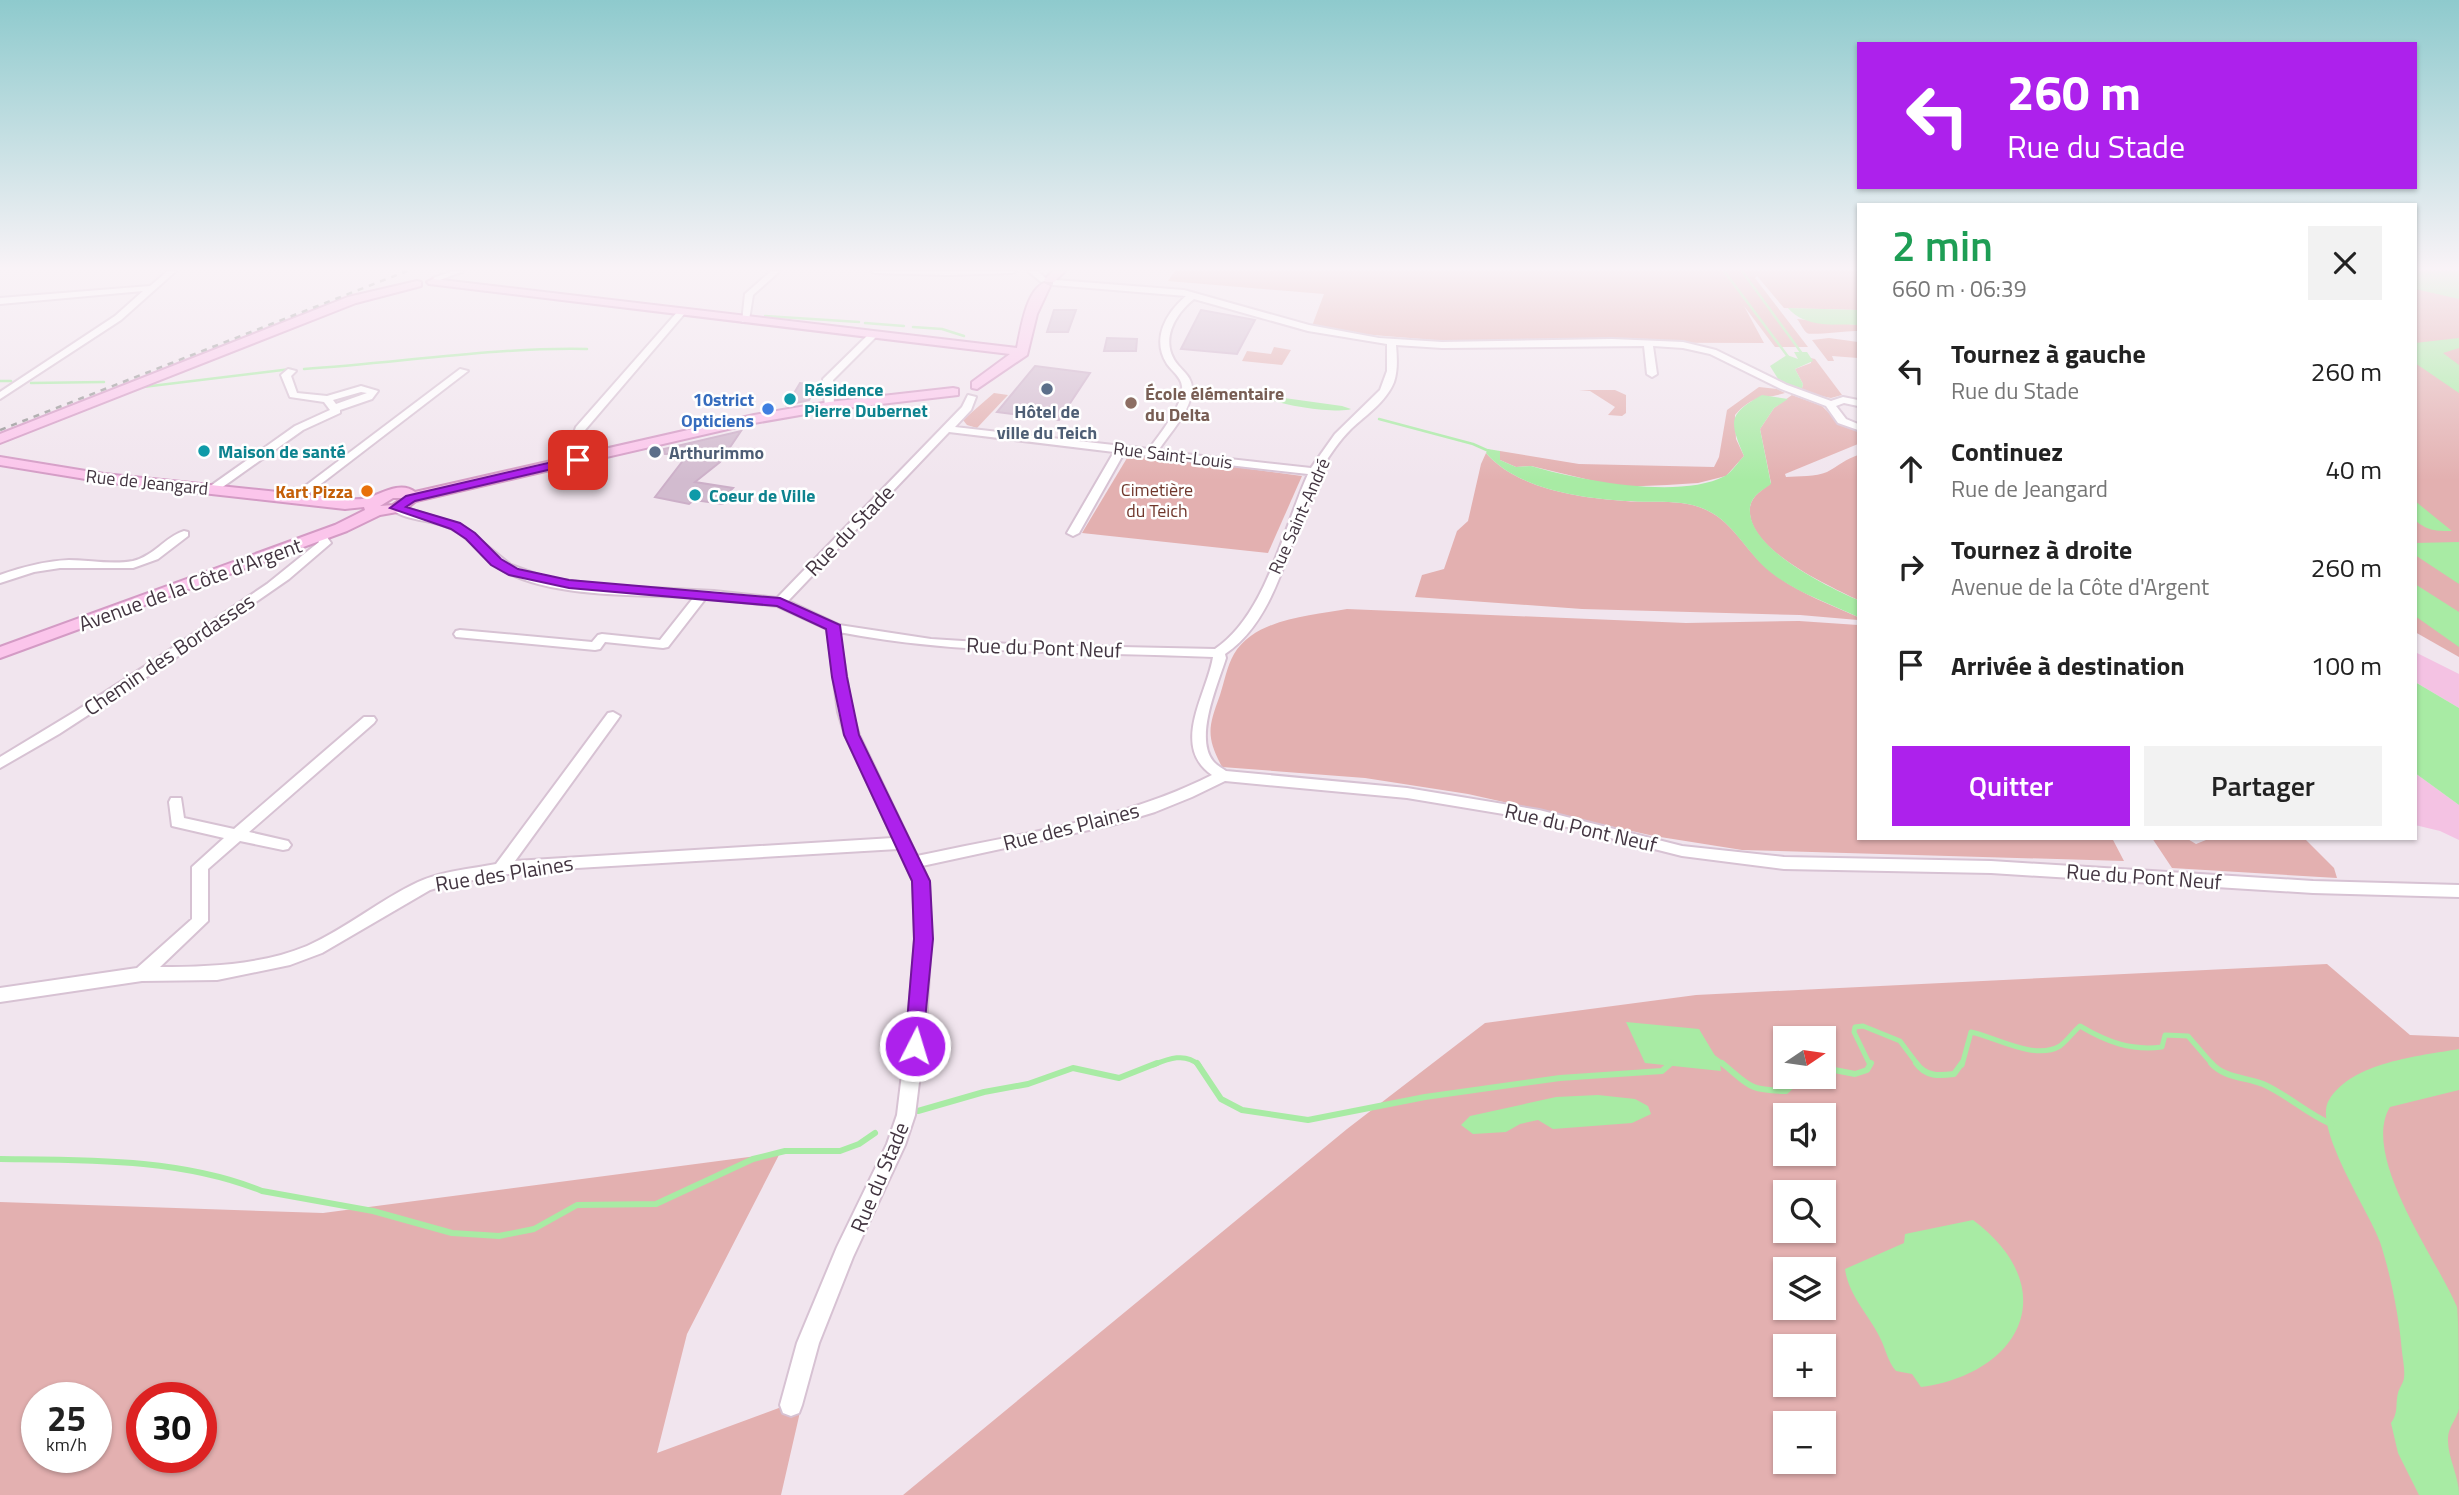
<!DOCTYPE html>
<html lang="fr">
<head>
<meta charset="utf-8">
<style>
  :root { --surface:#fff; --page:#f2f2f2; --text:#222; --muted:#767676; --accent:#ad21ec }
  body { margin:0; font-family:"Titillium Web",sans-serif; background:var(--page); color:var(--text); height:100vh; display:flex; flex-direction:column; font-size:26px; white-space:nowrap }
  * { box-sizing:border-box; margin:0 }
  p { font-size:23px; color:var(--muted) }
  .icon { flex:none; width:38px; height:38px; fill:none; stroke:currentColor; stroke-width:2; stroke-linecap:round; stroke-linejoin:round }
  .map { position:relative; flex:1; overflow:hidden }
  .sheet { position:absolute; left:1857px; top:203px; width:560px; height:637px; display:flex; flex-direction:column; background:var(--surface); border-radius:0px; box-shadow:0 2px 5px #0004 }
  .sheet>* { flex:none }
  .banner { position:absolute; left:1857px; top:42px; width:560px; height:147px; border-radius:0px; box-shadow:0 2px 5px #0004; background:#ad21ec; color:#fff; overflow:hidden }
  .needle { width:46px; rotate:77deg }
  .controls { position:absolute; left:1773px; top:1026px; display:grid; gap:14px }
  .controls a { display:grid; place-items:center; width:63px; height:63px; border-radius:0px; background:var(--surface); box-shadow:0 2px 5px #0004; font-size:35px }
  .speed { position:absolute; left:21px; top:1382px; display:flex; gap:14px; font-size:35px; font-weight:700; text-align:center }
  .speed>* { display:grid; place-content:center; width:91px; height:91px; border-radius:50%; background:var(--surface); box-shadow:0 2px 5px #0004; line-height:1 }
  .speed small { font-size:18px; font-weight:400 }
  .speed .limit { border:10px solid #d22; background:#fff; color:#111 }
  .pin { position:absolute; display:grid; place-items:center; width:60px; height:60px; color:#fff; margin:-30px; border-radius:14px; box-shadow:0 4px 10px #0006 }
  .me { position:absolute; width:77px; margin:-38px; rotate:5deg; stroke-linejoin:round; filter:drop-shadow(0 0 5px #0008) }
  .turn { display:flex; align-items:center; gap:24px; height:147px; padding:0 35px; font-size:32px }
  .turn .icon { width:91px; height:91px; stroke-width:2.5 }
  .turn b { display:block; font-size:49px; line-height:60px }
  .round { display:grid; place-items:center; flex:none; width:74px; height:74px; border-radius:0px; background:var(--page) }
  .head { display:flex; align-items:center; justify-content:space-between; height:119px; padding:0 35px }
  h1 { font-size:42px; font-weight:600; line-height:52px; color:#1e9e55 }
  .action { display:flex; gap:14px; margin-top:auto; padding:14px 35px }
  .action a { flex:1; height:80px; border-radius:0px; background:var(--accent); color:#fff; font-size:28px; font-weight:600; line-height:80px; text-align:center }
  .action a+a { background:var(--page); color:var(--text) }
  ul { padding:0; list-style:none }
  li { display:flex; align-items:center; gap:21px; height:98px; padding:0 35px }
  li div { flex:1 }
  li b { display:block; font-size:26px }
  li em { font-style:normal }
  .map>svg:first-child { display:block }
  .green { fill:#e3b0b0; fill-rule:evenodd }
  .sand { fill:#f4c2e3 }
  .water { fill:#a8eba4 }
  .lines { fill:none; stroke-linecap:round; stroke-linejoin:round }
  .stream-far2 { stroke:#a8eba4; stroke-width:2.5 }
  .stream-far1 { stroke:#a8eba4; stroke-width:5 }
  .stream { stroke:#a8eba4; stroke-width:6 }
  .building { fill:#d2bbcf; stroke:#ccafc8; stroke-width:2 }
  .minor-casing { stroke:#d7c2d3; stroke-width:4 }
  .secondary-casing { stroke:#d49bc5; stroke-width:4 }
  .minor { fill:#fff; fill-rule:evenodd }
  .secondary { fill:#fbc5eb; fill-rule:evenodd }
  .rail { stroke:#949494; stroke-width:2.5; stroke-dasharray:6 6; stroke-linecap:butt }
  .route { fill:#ad21ec; stroke:#701599; stroke-width:2 }
  .service-dot { fill:#5c6f8a; stroke:#fff; stroke-width:2.5 }
  .culture-dot { fill:#0f9aa8; stroke:#fff; stroke-width:2.5 }
  .education-dot { fill:#8d6e63; stroke:#fff; stroke-width:2.5 }
  .shop-dot { fill:#3f7fe0; stroke:#fff; stroke-width:2.5 }
  .food-dot { fill:#e8710a; stroke:#fff; stroke-width:2.5 }
  .labels { text-anchor:middle; dominant-baseline:central; stroke-width:5; stroke-linejoin:round; paint-order:stroke }
  .far-culture-label { font-size:18px; font-weight:bold; fill:#0d838f; stroke:#fff; text-anchor:start }
  .far-education-label { font-size:18px; font-weight:bold; fill:#785e54; stroke:#fff; text-anchor:start }
  .far-shop-label { font-size:18px; font-weight:bold; fill:#366cbe; stroke:#fff; text-anchor:end }
  .far-service-label { font-size:18px; font-weight:bold; fill:#4e5e75; stroke:#fff }
  .far-street-label { font-size:18px; fill:#433541; stroke:#fff }
  .far-park-label { font-size:18px; fill:#70372c; stroke:#fff }
  .far-food-label { font-size:18px; font-weight:bold; fill:#c56008; stroke:#fff; text-anchor:end }
  .street-label { font-size:21px; fill:#433541; stroke:#fff }
</style>
</head>
<body>
<div class="map">
<svg width="2459" height="1495" viewBox="0 0 2459 1495">
  <rect width="100%" height="100%" fill="#f1e5ee"/>
  <g class="green">
    <path d="M1175,271H1858V310L1784,308L1757,276L1755,278L1808,347H1775L1744,306L1764,343L1459,342L1336,332L1312,326L1324,294L1168,281Z"/>
    <path d="M2415,271H2459V657L2415,632Z"/>
    <path d="M1797,319L1858,325V331C1849,330 1812,336 1807,333C1803,330 1800,322 1797,319Z"/>
    <path d="M1829,338L1858,342V358L1832,356L1834,361H1828L1812,340Z"/>
    <path d="M1274,347L1291,350L1282,365L1242,361L1247,351L1271,354Z"/>
    <path d="M1811,358L1815,359L1842,395L1831,398L1801,392L1803,384L1795,369L1811,363Z"/>
    <path d="M1759,387L1777,389L1785,393C1762,400 1753,394 1735,415L1736,439L1744,456L1726,476L1698,483L1667,485L1619,487L1531,466L1516,467L1500,460V451L1579,464L1714,467L1719,457L1727,410Z"/>
    <path d="M1579,390H1615L1626,395V413L1622,416L1608,415L1615,407L1590,391Z"/>
    <path d="M994,393L1008,395L977,428L967,425L963,420Z"/>
    <path d="M1792,395L1822,406L1841,425L1858,431V444L1785,474L1786,477C1798,476 1816,477 1827,472C1838,466 1846,459 1858,455V600C1828,585 1745,549 1750,507C1752,495 1763,490 1771,483L1760,429L1774,408Z"/>
    <path d="M1130,453L1302,476L1268,553L1082,533Z"/>
    <path d="M1486,453C1517,489 1580,498 1625,501C1648,503 1677,499 1699,507C1732,518 1743,549 1769,570C1795,592 1827,603 1858,617V620L1800,615L1582,609L1415,597L1422,575L1444,569L1457,531L1468,521L1481,464Z"/>
    <path d="M1347,609L1686,623L1799,621L1858,625V838H2112L2124,861L1742,850L1654,836L1468,794L1365,778L1222,767C1206,736 1208,728 1220,695C1224,683 1227,666 1234,654C1256,618 1310,616 1347,609Z"/>
    <path d="M2152,838H2186L2196,844L2211,838H2304L2334,868L2337,878L2172,868Z"/>
    <path d="M2327,964L2410,1035L2459,1037V1495H903L1347,1129L1485,1023L1696,995ZM1785,1038H1824V1076H1785ZM1785,1115H1824V1153H1785ZM1785,1192H1824V1230H1785ZM1785,1269H1824V1307H1785ZM1785,1346H1824V1384H1785ZM1785,1423H1824V1461H1785Z"/>
    <path d="M780,1153L687,1334L657,1453L803,1399L781,1495H0V1202L323,1213ZM37,1398H96V1458H37ZM142,1398H201V1458H142Z"/>
  </g>
  <g class="sand">
    <path d="M2415,652L2459,674V708L2415,682Z"/>
    <path d="M2415,773L2459,805V840L2440,831L2415,825Z"/>
  </g>
  <g class="water">
    <path d="M2415,271H2459V299L2415,289Z"/>
    <path d="M1788,308L1858,310V325C1834,324 1805,328 1788,308Z"/>
    <path d="M2459,338V348L2443,353L2459,365V393L2415,363V343Z"/>
    <path d="M1794,352H1807L1813,361L1795,369L1803,384L1801,392L1780,382L1770,366L1787,355L1798,359Z"/>
    <path d="M1262,395L1342,406L1351,409C1339,414 1272,405 1262,395Z"/>
    <path d="M1762,395L1788,399L1774,408L1760,429L1771,484C1763,490 1752,495 1750,507C1746,548 1828,587 1858,600V617C1827,602 1796,593 1769,571C1743,549 1732,518 1699,507C1677,499 1648,503 1625,501C1580,498 1517,489 1486,453L1488,449L1500,451V460L1516,467L1531,466C1579,480 1679,500 1725,476C1732,472 1738,462 1744,456C1729,421 1728,414 1762,395Z"/>
    <path d="M2415,501L2452,531C2436,531 2427,531 2415,520Z"/>
    <path d="M2459,542V584L2415,555V543Z"/>
    <path d="M2415,584L2459,612V647L2415,616Z"/>
    <path d="M2415,682L2459,708V805L2415,773Z"/>
    <path d="M1626,1022L1699,1029L1720,1064L1721,1071L1645,1063Z"/>
    <path d="M2459,1049V1090L2390,1107C2360,1156 2437,1259 2457,1307C2459,1319 2459,1393 2459,1408C2457,1419 2448,1427 2448,1438C2447,1457 2459,1475 2459,1495H2419L2398,1453L2391,1423C2399,1412 2395,1405 2398,1393C2399,1388 2403,1384 2404,1378C2405,1370 2403,1360 2402,1352C2399,1316 2391,1276 2380,1242C2370,1213 2312,1127 2329,1100C2352,1062 2419,1056 2459,1049Z"/>
    <path d="M1598,1095L1635,1099L1648,1106L1651,1114L1632,1123L1553,1129L1538,1120L1520,1124L1506,1132L1473,1134L1461,1125L1470,1116L1556,1097Z"/>
    <path d="M1973,1220C2064,1288 2022,1373 1921,1387L1912,1374L1896,1371C1888,1361 1887,1354 1882,1342C1871,1316 1849,1298 1845,1269L1904,1243L1905,1234Z"/>
  </g>
  <g class="lines">
    <g class="stream-far2">
      <path d="M1724,271L1789,358"/>
      <path d="M1742,271L1803,355"/>
      <path d="M765,316L859,322"/>
      <path d="M865,323L904,326"/>
      <path d="M913,327L942,329L964,336"/>
      <path d="M304,369C398,363 493,347 587,349"/>
      <path d="M0,381H11"/>
      <path d="M31,383L104,382"/>
      <path d="M143,387L291,369"/>
      <path d="M1379,419L1473,444L1491,452"/>
    </g>
    <g class="stream-far1">
      <path d="M1713,1057L1724,1065"/>
      <path d="M1153,1065C1168,1059 1185,1052 1199,1065"/>
      <path d="M1669,1065L1672,1062"/>
      <path d="M1870,1065L1854,1032L1855,1027L1863,1026L1900,1041L1918,1065"/>
      <path d="M1962,1065L1971,1032C1995,1037 2035,1061 2060,1046C2067,1041 2073,1032 2080,1026C2107,1042 2131,1051 2162,1047L2165,1035L2188,1036L2213,1065"/>
    </g>
    <g class="stream">
      <path d="M1197,1063L1221,1099L1242,1110L1308,1120L1425,1097L1560,1078L1662,1071L1671,1063"/>
      <path d="M1722,1063C1750,1086 1747,1090 1786,1091L1803,1076"/>
      <path d="M1916,1063C1926,1077 1939,1076 1954,1074L1962,1063"/>
      <path d="M2211,1063C2224,1078 2245,1077 2263,1084C2288,1095 2307,1114 2331,1124"/>
      <path d="M1824,1068L1855,1074L1867,1070L1871,1063"/>
      <path d="M918,1111L984,1092L1028,1084L1073,1068L1119,1078L1157,1063"/>
      <path d="M0,1159C86,1160 181,1158 262,1191L373,1211L452,1233L499,1236L534,1229L577,1205L656,1204L753,1159L785,1151H840L859,1144L875,1133"/>
    </g>
  </g>
  <g class="building">
    <path d="M1054,310H1076L1068,332H1047Z"/>
    <path d="M1201,310L1255,320L1237,354L1181,349Z"/>
    <path d="M1107,338L1137,339L1136,351H1104Z"/>
    <path d="M1035,366L1090,373L1059,420L997,412Z"/>
    <path d="M800,383L817,386L809,400L787,405Z"/>
    <path d="M741,431L720,462L695,482L733,488L729,492L735,493L723,504L694,500L689,504L655,497L688,454H665L664,449Z"/>
  </g>
  <g class="lines">
    <defs>
      <g id="minor">
        <path d="M168,271H176L121,320L0,399V392L115,316L143,291L0,304V298L150,286Z"/>
        <path d="M453,271H464L437,281L433,278Z"/>
        <path d="M771,271H780L753,295L749,320L742,322L745,294Z"/>
        <path d="M871,271H1016L1012,273L948,275L875,273Z"/>
        <path d="M1028,271H1037L1048,280L1041,282Z"/>
        <path d="M1056,280L1184,290L1309,325L1379,338L1442,342L1612,339L1683,342L1716,350L1787,385L1831,401L1843,397L1858,400V406L1844,403L1836,406L1846,419L1858,424V430L1838,423L1826,406L1781,389L1710,354L1683,348L1653,346L1657,374L1652,377L1647,374L1644,346L1442,348L1396,345C1397,357 1398,370 1394,382C1386,402 1366,415 1351,429C1340,440 1330,454 1322,468C1291,525 1282,616 1225,654L1226,658C1218,684 1194,737 1213,761C1217,766 1222,768 1226,771L1407,788L1539,810L1682,846L1784,857L1991,861L2313,881L2459,885V897L2313,893L1991,873L1784,869L1682,856L1539,820L1407,798L1225,781L1192,797L1155,812L1112,825L922,866L929,881L931,939L926,1025L915,1115L905,1145L853,1257L819,1343L802,1405L799,1413L791,1416L783,1413L780,1405L797,1343L837,1247L887,1144L897,1115L908,1025L915,939L913,881L898,849L526,871L450,884L430,890L322,953L290,965L217,980L142,981L0,1002V988L137,968L192,919V867L224,838L172,826L169,802L171,798H181L184,818L234,829L364,717H374L376,720L374,723L249,832L288,841L291,845L288,849L283,850L240,841L208,869V921L160,967C209,967 261,965 307,946C346,929 379,900 418,882C442,871 470,869 496,864L608,713L613,712L620,716L618,719L515,861L893,838L845,735L838,712L827,629L777,606L706,598L668,647L663,648L605,642L600,649L595,650L456,637L454,634L456,631L460,630L592,642L598,635L602,634L660,640L694,597C639,595 553,598 504,571C484,560 472,538 450,528C432,519 406,522 390,508L396,505L461,525L511,565L547,578L611,586L714,591L777,598L962,407L968,395L976,397L971,410L955,427L1149,449C1159,435 1184,405 1182,386C1181,377 1172,371 1167,364C1151,339 1166,313 1186,296L1053,285V281ZM1194,299L1308,331L1387,344V371L1380,390L1335,434L1311,468L1158,451C1169,434 1192,410 1192,388C1192,378 1184,372 1178,365C1159,342 1174,315 1194,299ZM949,432L1114,452L1067,533L1073,536L1079,533L1124,453L1308,474C1283,529 1266,615 1215,649L1026,645L931,639L839,625L788,601ZM839,632C962,656 1087,651 1213,657C1207,694 1170,746 1212,775C1119,822 1017,834 917,856L859,735L852,712Z"/>
        <path d="M679,310L686,312L585,430L574,462L573,464H565L564,462L576,427Z"/>
        <path d="M871,332L879,334L833,380L834,406L825,408L823,379Z"/>
        <path d="M288,369L296,371L291,376L297,393L327,396L361,386L378,391L372,399L340,410V413L303,430L217,491H209V487L295,426L330,410L324,402L290,397L281,375ZM361,392L367,393L336,404L333,400Z"/>
        <path d="M460,369L468,371L300,500H292V496Z"/>
        <path d="M184,531L188,532V536L158,559L133,568H60L34,572L0,583V575C22,567 45,561 69,560C90,560 112,565 133,561C154,556 165,537 184,531Z"/>
        <path d="M321,533L325,534L331,543L289,579L165,665L59,734L0,768V757L76,711L156,659L267,584L319,542L315,536Z"/>
      </g>
      <g id="secondary">
        <path d="M1053,271H1065L1054,282H1046L1044,280Z"/>
        <path d="M433,279L1017,348C1021,329 1026,291 1044,283L1050,286L1037,314L1027,355L977,389L972,388V382L1010,354L429,284L427,282Z"/>
        <path d="M417,281L421,282V286L356,303L0,443V434L348,297Z"/>
        <path d="M953,388L958,389V395L829,410L754,423L416,501L403,511L380,515L347,531L0,658V647L335,525L365,510L364,507L345,509L104,482L0,465V457L104,474L345,499C352,499 361,500 368,498C382,493 401,481 415,492L754,415L829,402ZM393,498H403L393,505L380,506Z"/>
      </g>
    </defs>
    <use href="#minor" class="minor-casing"/>
    <use href="#secondary" class="secondary-casing"/>
    <use href="#minor" class="minor"/>
    <use href="#secondary" class="secondary"/>
    <path class="rail" d="M0,430L407,271"/>
  </g>
  <linearGradient id="sky" x2="0" y2="1"><stop stop-color="#8ecacd"/><stop offset="0.56" stop-color="#f9f3f7"/><stop offset="1" stop-color="#f9f3f7" stop-opacity="0"/></linearGradient>
  <rect width="2459" height="480" fill="url(#sky)"/>
  <path class="route" d="M578,456L584,460L582,462L415,501L406,507L460,523L475,533L501,559L518,569L569,580L780,598L840,625L847,677L859,735L930,881L933,939L922,1051H908L905,1046L914,939L912,881L844,735L832,677L826,629L777,606L569,588L509,575L491,565L466,539L451,529L390,508L406,496Z"/>
  <g class="service-dot">
    <circle cx="1047" cy="389" r="7"/>
    <circle cx="655" cy="452" r="7"/>
  </g>
  <g class="culture-dot">
    <circle cx="790" cy="399" r="7"/>
    <circle cx="204" cy="451" r="7"/>
    <circle cx="695" cy="495" r="7"/>
  </g>
  <circle class="education-dot" cx="1131" cy="403" r="7"/>
  <circle class="shop-dot" cx="768" cy="409" r="7"/>
  <circle class="food-dot" cx="367" cy="491" r="7"/>
  <g class="labels">
    <g class="far-culture-label">
      <text x="804" y="389">Résidence<tspan x="804" dy="21">Pierre Dubernet</tspan></text>
      <text x="218" y="451">Maison de santé</text>
      <text x="709" y="495">Coeur de Ville</text>
    </g>
    <g class="far-education-label">
      <text x="1145" y="393">École élémentaire<tspan x="1145" dy="21">du Delta</tspan></text>
    </g>
    <g class="far-shop-label">
      <text x="754" y="399">10strict<tspan x="754" dy="21">Opticiens</tspan></text>
    </g>
    <g class="far-service-label">
      <text x="1047" y="411">Hôtel de<tspan x="1047" dy="21">ville du Teich</tspan></text>
      <text x="669" y="452" text-anchor="start">Arthurimmo</text>
    </g>
    <g class="far-street-label">
      <text transform="translate(1173 455) rotate(7)">Rue Saint-Louis</text>
      <text transform="translate(147 482) rotate(6)">Rue de Jeangard</text>
      <text transform="translate(1299 516) rotate(-66)">Rue Saint-André</text>
    </g>
    <g class="far-park-label">
      <text x="1157" y="489">Cimetière<tspan x="1157" dy="21">du Teich</tspan></text>
    </g>
    <g class="far-food-label">
      <text x="353" y="491">Kart Pizza</text>
    </g>
    <g class="street-label">
      <text transform="translate(849 530) rotate(-46)">Rue du Stade</text>
      <text transform="translate(190 584) rotate(-20)">Avenue de la Côte d'Argent</text>
      <text transform="translate(1044 647) rotate(2)">Rue du Pont Neuf</text>
      <text transform="translate(169 654) rotate(-34)">Chemin des Bordasses</text>
      <text transform="translate(1071 826) rotate(-14)">Rue des Plaines</text>
      <text transform="translate(1581 827) rotate(13)">Rue du Pont Neuf</text>
      <text transform="translate(504 873) rotate(-9)">Rue des Plaines</text>
      <text transform="translate(2144 876) rotate(4)">Rue du Pont Neuf</text>
      <text transform="translate(879 1177) rotate(-67)">Rue du Stade</text>
    </g>
  </g>
</svg>
<div class="controls">
<a><svg class="needle" viewBox="-14 -14 28 28"><path d="M0-13l5 13h-10z" fill="#e53935"/><path d="M0 13l5-13h-10z" fill="#767676"/></svg></a>
<a><svg class="icon" aria-label="sound" viewBox="0 0 24 24"><path d="M4 9h4l5-4v14l-5-4H4zM17 9q2 3 0 6"/></svg></a>
<a><svg class="icon" aria-label="search" viewBox="0 0 24 24"><circle cx="10" cy="10" r="6"/><path d="M15 15l6 6"/></svg></a>
<a><svg class="icon" aria-label="layers" viewBox="0 0 24 24"><path d="M12 4l9 5-9 5-9-5zM3 14l9 5 9-5"/></svg></a>
<a>+</a>
<a>−</a>
</div>
<div class="speed"><div>25<small>km/h</small></div><div class="limit">30</div></div>
<div class="pin" style="left:578px;top:460px;background:#d93025"><svg class="icon" aria-label="arrive" viewBox="0 0 24 24"><path d="M6 21V4h12l-3 4 3 4H6"/></svg></div>
<svg class="me" style="left:915px;top:1046px" viewBox="-20 -20 40 40"><circle r="17" fill="#ad21ec" stroke="#fff" stroke-width="3"/><path d="M0-11L8 9 0 5-8 9z" fill="#fff"/></svg>
<div class="banner">
<div class="turn"><svg class="icon" aria-label="left" viewBox="0 0 24 24"><path d="M17 20v-9H6M10 6l-5 5 5 5"/></svg><div><b>260 m</b>Rue du Stade</div></div>
</div>
<section class="sheet">
<div class="head"><div><h1>2 min</h1><p>660 m · 06:39</p></div><a class="round"><svg class="icon" aria-label="close" viewBox="0 0 24 24"><path d="M6 6l12 12M18 6L6 18"/></svg></a></div>
<ul>
<li><svg class="icon" aria-label="left" viewBox="0 0 24 24"><path d="M17 20v-9H6M10 6l-5 5 5 5"/></svg><div><b>Tournez à gauche</b><p>Rue du Stade</p></div><em>260 m</em></li>
<li><svg class="icon" aria-label="ahead" viewBox="0 0 24 24"><path d="M12 20V5M6 11l6-6 6 6"/></svg><div><b>Continuez</b><p>Rue de Jeangard</p></div><em>40 m</em></li>
<li><svg class="icon" aria-label="right" viewBox="0 0 24 24"><path d="M7 20v-9h11M14 6l5 5-5 5"/></svg><div><b>Tournez à droite</b><p>Avenue de la Côte d'Argent</p></div><em>260 m</em></li>
<li><svg class="icon" aria-label="arrive" viewBox="0 0 24 24"><path d="M6 21V4h12l-3 4 3 4H6"/></svg><div><b>Arrivée à destination</b></div><em>100 m</em></li>
</ul>
<div class="action"><a>Quitter</a><a>Partager</a></div>
</section>
</div>
</body>
</html>
